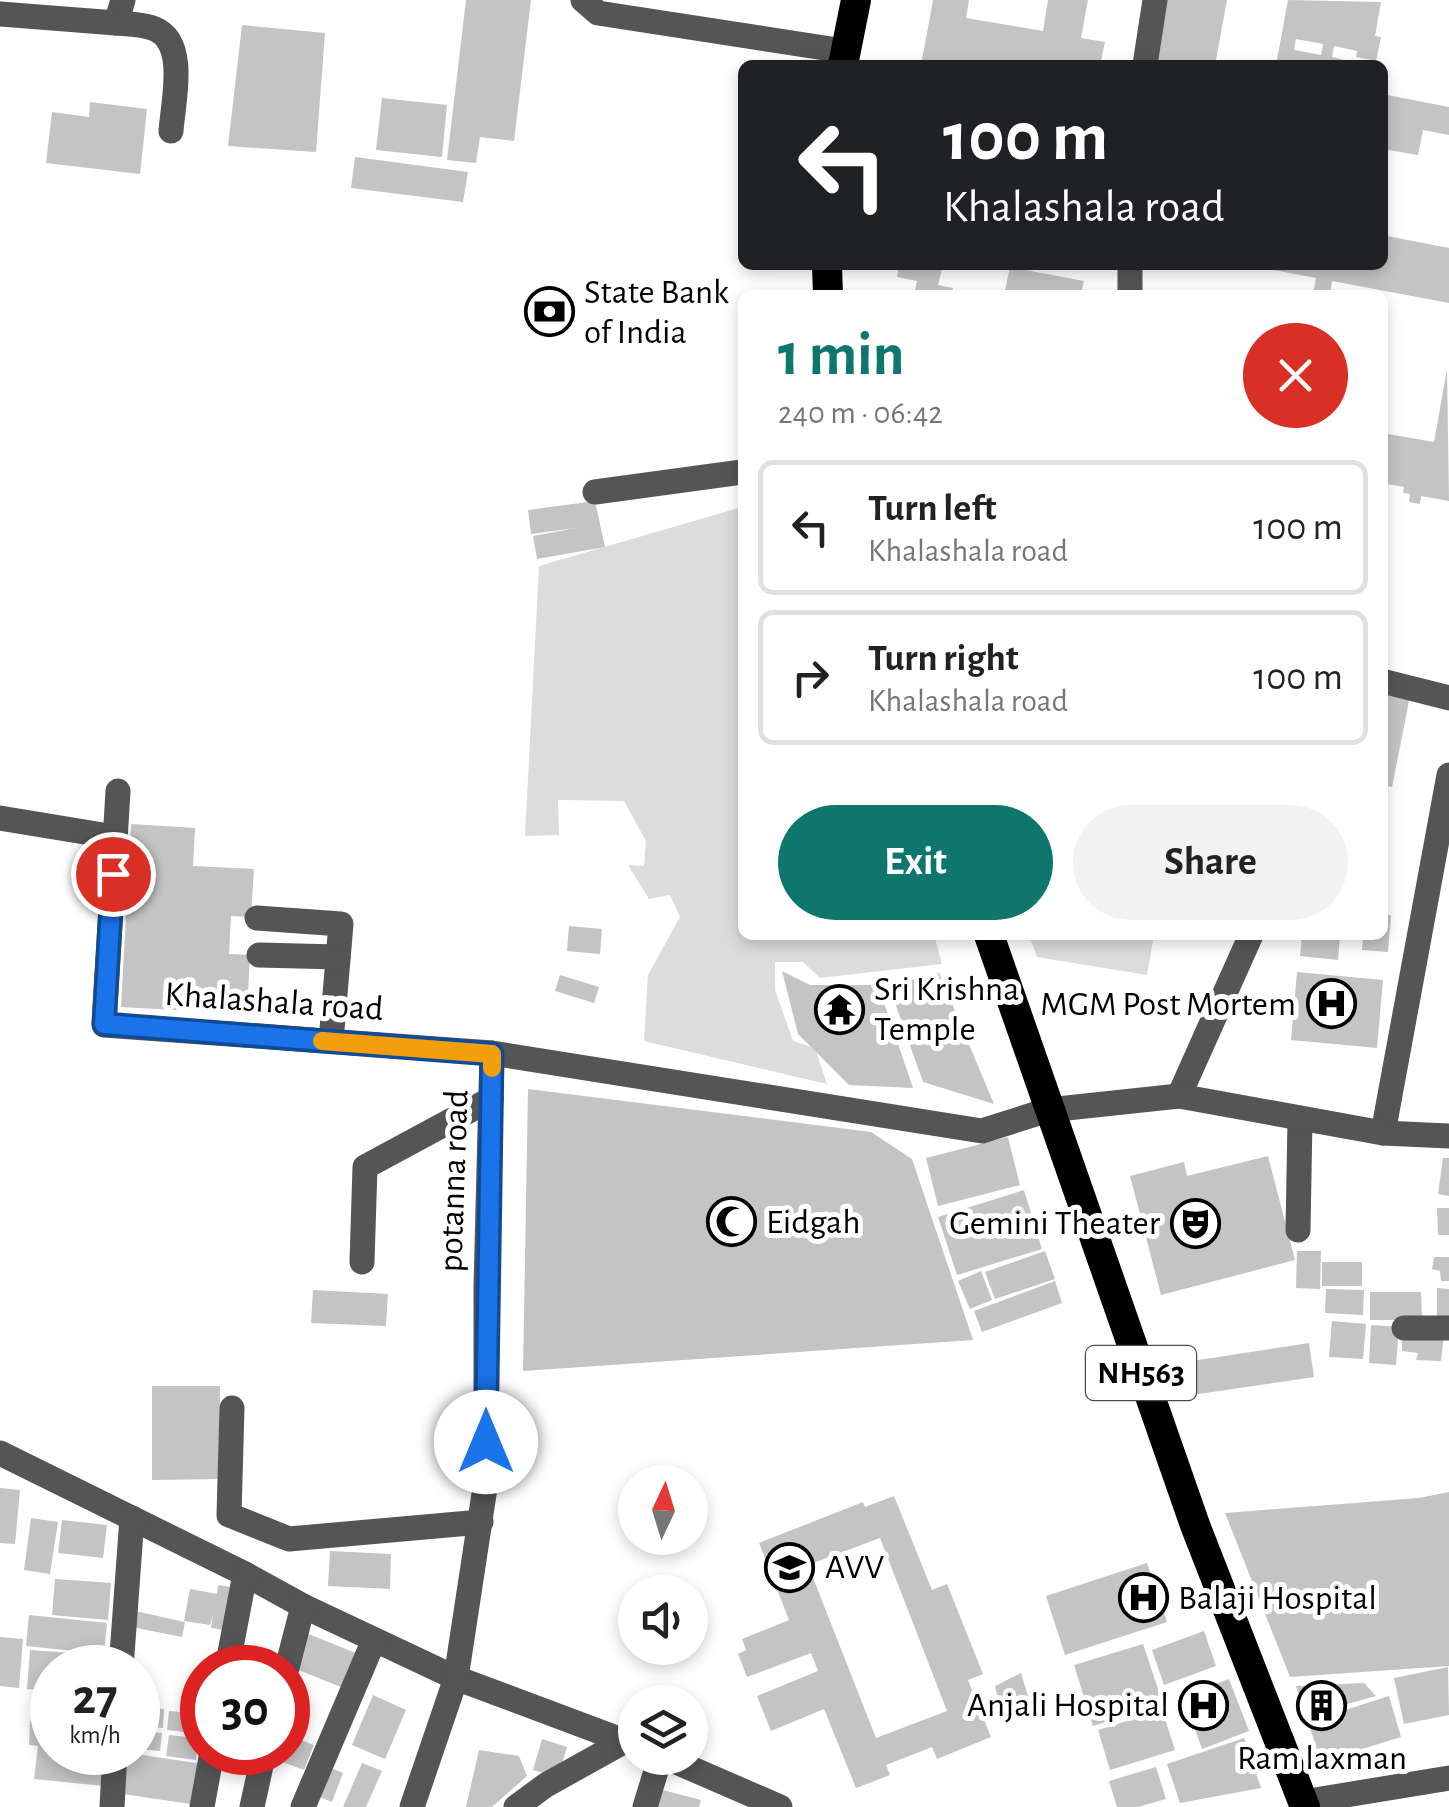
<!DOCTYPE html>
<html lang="en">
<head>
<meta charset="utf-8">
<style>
  :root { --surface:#fff; --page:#f2f2f2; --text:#222; --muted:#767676; --line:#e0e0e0; --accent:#0f766e }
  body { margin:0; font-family:"Alegreya Sans",sans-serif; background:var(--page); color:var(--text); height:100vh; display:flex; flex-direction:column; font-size:38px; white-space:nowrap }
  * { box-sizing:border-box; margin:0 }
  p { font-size:32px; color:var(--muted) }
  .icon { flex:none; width:55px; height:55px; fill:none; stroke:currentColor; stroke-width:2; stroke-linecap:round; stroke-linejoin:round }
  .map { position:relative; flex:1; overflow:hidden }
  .sheet { position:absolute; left:738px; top:290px; width:650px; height:650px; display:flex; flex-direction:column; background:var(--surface); border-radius:15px; box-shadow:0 5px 15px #0003 }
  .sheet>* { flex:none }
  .guide { position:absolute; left:738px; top:60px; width:650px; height:210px; border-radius:15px; box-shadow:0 5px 15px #0003; background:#202124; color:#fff; overflow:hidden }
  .needle { width:65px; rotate:4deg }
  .tools { position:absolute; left:618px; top:1465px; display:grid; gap:20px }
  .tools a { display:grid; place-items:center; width:90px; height:90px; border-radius:50%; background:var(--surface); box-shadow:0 5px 15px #0003; font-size:50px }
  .speed { position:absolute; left:30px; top:1645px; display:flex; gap:20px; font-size:50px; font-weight:700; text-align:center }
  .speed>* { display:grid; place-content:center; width:130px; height:130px; border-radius:50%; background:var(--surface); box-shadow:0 5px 15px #0003; line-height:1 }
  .speed small { font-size:25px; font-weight:400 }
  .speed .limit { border:15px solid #d22; background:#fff; color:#111 }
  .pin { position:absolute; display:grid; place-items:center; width:85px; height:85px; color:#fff; margin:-42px; border:5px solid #fff; border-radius:50%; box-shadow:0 2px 10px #0007 }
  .me { position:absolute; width:110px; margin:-55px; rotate:0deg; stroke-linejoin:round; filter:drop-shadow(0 0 8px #0008) }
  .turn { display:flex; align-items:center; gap:35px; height:210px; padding:0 40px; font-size:45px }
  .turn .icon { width:130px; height:130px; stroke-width:2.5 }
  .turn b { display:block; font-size:70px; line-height:85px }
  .round { display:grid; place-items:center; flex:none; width:105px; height:105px; border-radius:52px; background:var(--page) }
  .overview { display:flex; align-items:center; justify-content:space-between; height:170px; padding:0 40px }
  h1 { font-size:60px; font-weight:700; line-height:75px; color:var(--accent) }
  .primary-button { display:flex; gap:20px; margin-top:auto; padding:20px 40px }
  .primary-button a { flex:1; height:115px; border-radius:60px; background:var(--accent); color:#fff; font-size:40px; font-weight:700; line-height:115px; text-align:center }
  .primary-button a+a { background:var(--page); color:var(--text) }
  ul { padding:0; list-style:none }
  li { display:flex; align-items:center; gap:30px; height:135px; margin:0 20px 15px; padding:0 20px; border:5px solid var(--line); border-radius:15px }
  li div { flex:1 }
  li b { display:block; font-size:38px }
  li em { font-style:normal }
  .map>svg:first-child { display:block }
  .green { fill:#dcdcdc }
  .building { fill:#c4c4c4; fill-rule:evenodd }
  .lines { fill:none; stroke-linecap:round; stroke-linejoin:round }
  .minor { stroke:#555; stroke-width:25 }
  .highway { stroke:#000; stroke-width:30 }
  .route-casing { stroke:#114b97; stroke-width:25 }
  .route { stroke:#1a73e8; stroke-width:18 }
  .slow { stroke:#f59e0b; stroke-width:18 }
  .labels { text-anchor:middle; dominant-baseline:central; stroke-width:10; stroke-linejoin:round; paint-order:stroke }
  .shield { fill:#fff; stroke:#4c4c4c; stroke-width:2.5 }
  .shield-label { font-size:32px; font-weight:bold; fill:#000 }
  .poi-label { font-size:35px; fill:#000; stroke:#fff; text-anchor:start }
  .street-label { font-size:35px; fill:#000; stroke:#fff }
</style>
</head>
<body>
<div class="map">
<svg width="1449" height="1807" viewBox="0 0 1449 1807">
  <rect width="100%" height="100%" fill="#fff"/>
  <g class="green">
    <path d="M742,507V935H934L942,964L820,978L803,962H775V990L793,1041L815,1048L827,1084L644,1041L648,975L680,917L670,895L649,899L628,865L644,866L646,841L624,801L558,800L559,835L525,836L539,566Z"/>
    <path d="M1029,935H1154L1147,975L1037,957Z"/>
  </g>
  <g class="building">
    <path d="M466,0H531L514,141L480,137L476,163L447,160Z"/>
    <path d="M933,0H969L966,18L1043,31L1048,0H1088L1081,38L1105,42L1100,65H921Z"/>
    <path d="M1162,0H1227L1215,65H1149Z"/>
    <path d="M1288,0L1381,2L1375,36L1381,37L1376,61L1356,57L1357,51L1334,46L1332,57L1365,65H1276ZM1296,39L1323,44L1321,55L1294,50Z"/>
    <path d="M242,25L325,33L316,152L228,146Z"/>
    <path d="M1382,94L1449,107V135L1423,130L1418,155L1383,149Z"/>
    <path d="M382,98L447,105L442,157L376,150Z"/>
    <path d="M90,102L147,109L140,174L46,163L52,112L89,117Z"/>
    <path d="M355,157L468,172L463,202L351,188Z"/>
    <path d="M1382,235L1449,248V303L1332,281L1330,295H1313L1316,278L1258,267L1382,265Z"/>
    <path d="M899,265H943L938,285L953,288L951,295H914L917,281L897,277Z"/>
    <path d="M1010,267L1084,281L1081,295H1004Z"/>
    <path d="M1447,369L1449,501L1421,496L1420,504L1409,502L1410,494L1403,493L1404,487L1382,483V433L1434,442Z"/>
    <path d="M595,501L605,547L537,559L533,536L576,528L531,534L528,510Z"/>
    <path d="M1382,691L1410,696L1392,787L1382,785Z"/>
    <path d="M131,824L195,828L193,866L254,869L251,917L231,916L229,954L250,955L247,1014L121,1007Z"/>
    <path d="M1382,915H1391L1388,952L1362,950L1363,935H1382Z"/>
    <path d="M569,926L602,929L600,954L567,951Z"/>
    <path d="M1302,935H1340L1338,960L1300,956Z"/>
    <path d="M782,971L810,985H878L913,1088L849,1085L798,1034Z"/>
    <path d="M1297,972L1383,980L1377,1048L1291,1040Z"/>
    <path d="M939,973L994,1104L923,1082L889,986Z"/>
    <path d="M560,975L599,987L594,1003L555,991Z"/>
    <path d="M528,1089L871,1132L912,1159L973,1340L523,1371Z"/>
    <path d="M1008,1137L1020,1185L938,1206L926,1158Z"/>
    <path d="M1268,1156L1295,1260L1161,1295L1130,1176L1184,1162L1187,1176Z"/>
    <path d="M1443,1158H1449V1196L1438,1194Z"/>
    <path d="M1024,1190L1042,1249L957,1275L938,1217Z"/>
    <path d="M1437,1208H1449V1235H1438Z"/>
    <path d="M1045,1251L1055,1279L995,1299L985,1272Z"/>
    <path d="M1297,1251H1321L1320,1289L1296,1288Z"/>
    <path d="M1434,1257H1449V1281H1441L1440,1271L1432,1269Z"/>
    <rect x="1322" y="1262" width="40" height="24"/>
    <path d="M981,1271L992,1300L970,1309L958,1281Z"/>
    <path d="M1055,1281L1062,1303L982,1332L974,1311Z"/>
    <path d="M1437,1288L1449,1289V1318H1437Z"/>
    <path d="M1326,1289L1364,1290L1363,1315L1325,1313Z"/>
    <path d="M313,1290L388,1294L386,1326L311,1323Z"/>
    <path d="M1370,1292H1421L1422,1320H1370Z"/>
    <path d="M1332,1321L1366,1324L1363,1359L1329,1357Z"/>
    <path d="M1371,1325L1399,1327L1396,1365L1369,1363Z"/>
    <path d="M1444,1334L1441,1361L1416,1360L1418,1353L1402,1351V1336Z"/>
    <path d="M1309,1343L1314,1377L1185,1396L1179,1363Z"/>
    <path d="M152,1386H220L219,1479L152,1480Z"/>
    <path d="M0,1488L20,1490L15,1544L0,1543Z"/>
    <path d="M1449,1492V1666L1290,1677L1225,1513L1419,1498Z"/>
    <path d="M894,1496L932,1590L947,1584L983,1674L968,1680L991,1737L937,1759L932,1747L886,1765L890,1775L856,1788L824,1709L771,1731L757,1696L818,1671L811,1653L747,1677L738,1654L746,1650L742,1639L789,1620L759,1543L863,1502L865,1507ZM880,1538L947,1711L876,1738L808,1565Z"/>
    <path d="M31,1518L58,1522L50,1574L24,1570Z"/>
    <path d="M62,1520L107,1525L103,1558L58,1553Z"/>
    <path d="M330,1551L391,1554L390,1589L328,1586Z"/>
    <path d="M1147,1563L1167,1622L1065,1655L1046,1596Z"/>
    <path d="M55,1579L111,1583L108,1620L52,1615Z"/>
    <path d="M218,1585L238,1588L231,1631L211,1628L213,1615L210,1625L184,1621L190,1589L217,1594Z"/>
    <path d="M135,1611L185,1622L182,1637L132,1627Z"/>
    <path d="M29,1615L107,1623L104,1654L26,1646Z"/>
    <path d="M1204,1631L1216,1666L1164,1685L1152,1650Z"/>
    <path d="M306,1633L363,1656L348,1690L291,1667Z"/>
    <path d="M0,1637L23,1639L19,1688L0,1686Z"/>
    <path d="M1143,1644L1163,1704L1093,1726L1074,1665Z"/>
    <path d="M30,1650L115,1656L114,1668H52V1691L27,1689Z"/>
    <path d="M1448,1667L1449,1715L1404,1724L1394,1678Z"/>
    <path d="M1021,1673L1031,1706L1002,1716L995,1686Z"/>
    <path d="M1229,1679L1249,1731L1202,1749L1183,1696Z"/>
    <path d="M1364,1683L1376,1696L1305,1716L1296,1686Z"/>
    <path d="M373,1695L406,1710L385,1759L352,1745Z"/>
    <path d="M1389,1696L1401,1737L1321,1762L1308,1722Z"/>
    <path d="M138,1707L164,1709L163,1728L138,1726Z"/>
    <path d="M1162,1710L1175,1750L1110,1770L1098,1730Z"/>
    <path d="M169,1711L202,1714V1734L167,1730Z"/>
    <path d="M30,1721L52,1722V1752L107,1753L104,1786L34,1779L38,1746L29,1745Z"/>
    <path d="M138,1731L162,1733L160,1751L138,1749Z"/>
    <path d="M169,1735L198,1738L196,1760L166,1756Z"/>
    <path d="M288,1735L314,1745L304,1770L267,1756L269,1752H288Z"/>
    <path d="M1244,1738L1261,1788L1180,1803L1167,1764Z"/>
    <path d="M542,1739L567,1747L558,1777L533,1770Z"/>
    <path d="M479,1750L519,1756L527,1776L492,1807H466Z"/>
    <path d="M122,1752L203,1764L197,1805L116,1793Z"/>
    <path d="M362,1763L382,1771L366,1807H343Z"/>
    <path d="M321,1764L343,1773L332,1802L309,1793Z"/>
    <path d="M1156,1767L1166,1799L1138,1807H1117L1109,1781Z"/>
    <path d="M655,1788L701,1800L699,1807H650Z"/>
  </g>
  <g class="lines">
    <g class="minor">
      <path d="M583,0L598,13L844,51"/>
      <path d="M0,14L116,23L123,0"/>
      <path d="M116,23C128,24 144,24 155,29C188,43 173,102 171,131"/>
      <path d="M1145,65L1155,0"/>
      <path d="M1130,295V265"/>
      <path d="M595,492L742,472"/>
      <path d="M1382,681L1449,698"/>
      <path d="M118,791L104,1025L492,1053"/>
      <path d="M0,818L115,837"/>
      <path d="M257,918L341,924L331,1041"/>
      <path d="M259,955L338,957"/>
      <path d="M1179,1096L1251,935"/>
      <path d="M1383,1133L1449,775"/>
      <path d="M1298,1230L1300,1119"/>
      <path d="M362,1262L365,1167L491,1099"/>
      <path d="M1404,1328H1449"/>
      <path d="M232,1408L229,1515L289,1539L481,1522"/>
      <path d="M0,1453L245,1574L303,1606L456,1678L635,1745"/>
      <path d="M121,1668L132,1518"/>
      <path d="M227,1668L245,1574"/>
      <path d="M287,1668L303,1606"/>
      <path d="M667,1758L780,1807"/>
      <path d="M1303,1802L1449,1778"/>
      <path d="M112,1807L115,1752"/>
      <path d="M202,1807L212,1752"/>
      <path d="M252,1807L264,1752"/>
      <path d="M303,1807L374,1640"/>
      <path d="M412,1807L456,1678L486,1481V1285L492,1053L982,1131L1048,1110L1179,1096L1383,1133L1449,1136"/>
      <path d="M516,1807L546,1785L625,1741"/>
      <path d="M645,1807L660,1758"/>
    </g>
    <g class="highway">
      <path d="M843,65L856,0"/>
      <path d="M827,265L828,295"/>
      <path d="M989,935L1195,1525L1305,1807"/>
    </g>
  </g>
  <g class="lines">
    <defs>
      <path id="route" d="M113,874L104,1024L492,1054L486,1442"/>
    </defs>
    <use href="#route" class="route-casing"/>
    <use href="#route" class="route"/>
    <path class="slow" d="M322,1041L492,1054V1068"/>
  </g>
  <defs>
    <symbol id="bank-ring" viewBox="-11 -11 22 22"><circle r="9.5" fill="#fff" stroke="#000" stroke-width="1.5"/><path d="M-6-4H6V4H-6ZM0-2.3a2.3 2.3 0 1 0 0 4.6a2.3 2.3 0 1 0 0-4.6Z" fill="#000"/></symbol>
    <symbol id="hospital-ring" viewBox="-11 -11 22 22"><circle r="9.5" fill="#fff" stroke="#000" stroke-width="1.5"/><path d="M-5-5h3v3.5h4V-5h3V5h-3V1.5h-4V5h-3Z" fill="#000"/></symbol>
    <symbol id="temple-ring" viewBox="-11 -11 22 22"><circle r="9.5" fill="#fff" stroke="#000" stroke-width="1.5"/><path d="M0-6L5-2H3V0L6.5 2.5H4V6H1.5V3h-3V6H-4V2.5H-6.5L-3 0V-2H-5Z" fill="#000"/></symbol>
    <symbol id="mosque-ring" viewBox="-11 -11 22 22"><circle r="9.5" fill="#fff" stroke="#000" stroke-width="1.5"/><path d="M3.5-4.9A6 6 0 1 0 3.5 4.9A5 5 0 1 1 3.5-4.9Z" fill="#000"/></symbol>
    <symbol id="theatre-ring" viewBox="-11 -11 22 22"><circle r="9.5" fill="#fff" stroke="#000" stroke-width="1.5"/><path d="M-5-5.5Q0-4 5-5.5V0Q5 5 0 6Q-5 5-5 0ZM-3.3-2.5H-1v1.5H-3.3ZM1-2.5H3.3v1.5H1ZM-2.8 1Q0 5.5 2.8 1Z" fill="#000"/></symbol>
    <symbol id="university-ring" viewBox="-11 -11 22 22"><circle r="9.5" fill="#fff" stroke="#000" stroke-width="1.5"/><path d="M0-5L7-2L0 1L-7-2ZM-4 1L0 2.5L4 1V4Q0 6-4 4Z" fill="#000"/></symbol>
    <symbol id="building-ring" viewBox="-11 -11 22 22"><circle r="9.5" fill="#fff" stroke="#000" stroke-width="1.5"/><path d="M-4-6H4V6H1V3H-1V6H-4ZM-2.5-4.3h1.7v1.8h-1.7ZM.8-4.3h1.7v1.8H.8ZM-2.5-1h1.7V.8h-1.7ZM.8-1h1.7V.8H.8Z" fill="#000"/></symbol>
  </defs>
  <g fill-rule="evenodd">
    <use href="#bank-ring" x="522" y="284" width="55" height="55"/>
    <use href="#hospital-ring" x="1304" y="976" width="55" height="55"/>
    <use href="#temple-ring" x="812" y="982" width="55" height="55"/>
    <use href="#mosque-ring" x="704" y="1194" width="55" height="55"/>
    <use href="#theatre-ring" x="1168" y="1196" width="55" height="55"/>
    <use href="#university-ring" x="762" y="1540" width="55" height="55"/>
    <use href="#hospital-ring" x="1116" y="1570" width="55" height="55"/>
    <use href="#hospital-ring" x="1176" y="1678" width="55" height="55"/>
    <use href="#building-ring" x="1294" y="1678" width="55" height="55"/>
  </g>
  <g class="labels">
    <rect class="shield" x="1086" y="1346" width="110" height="54" rx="8"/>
    <g class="shield-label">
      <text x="1141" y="1373">NH563</text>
    </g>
    <g class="poi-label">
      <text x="584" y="292">State Bank<tspan x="584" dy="40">of India</tspan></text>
      <text x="874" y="989">Sri Krishna<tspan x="874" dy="40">Temple</tspan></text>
      <text x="1296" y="1004" text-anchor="end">MGM Post Mortem</text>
      <text x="766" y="1222">Eidgah</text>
      <text x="1160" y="1223" text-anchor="end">Gemini Theater</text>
      <text x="825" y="1567">AVV</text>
      <text x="1178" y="1598">Balaji Hospital</text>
      <text x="1169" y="1705" text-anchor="end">Anjali Hospital</text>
      <text x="1322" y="1758" text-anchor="middle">Ram laxman</text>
    </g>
    <g class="street-label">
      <text transform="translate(274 1002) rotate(4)">Khalashala road</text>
      <text transform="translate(454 1181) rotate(-88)">potanna road</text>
    </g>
  </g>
</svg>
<div class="tools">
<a><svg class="needle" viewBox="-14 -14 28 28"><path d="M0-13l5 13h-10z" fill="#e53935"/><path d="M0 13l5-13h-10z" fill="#767676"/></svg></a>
<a><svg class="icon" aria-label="sound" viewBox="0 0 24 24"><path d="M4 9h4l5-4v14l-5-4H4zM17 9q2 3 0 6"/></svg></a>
<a><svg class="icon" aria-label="layers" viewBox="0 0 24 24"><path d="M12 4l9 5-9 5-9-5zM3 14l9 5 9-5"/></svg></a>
</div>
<div class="speed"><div>27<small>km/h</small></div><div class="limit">30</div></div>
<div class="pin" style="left:113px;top:874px;background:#d93025"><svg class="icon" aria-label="arrive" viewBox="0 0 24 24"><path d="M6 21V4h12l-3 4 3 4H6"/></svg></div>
<svg class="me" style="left:486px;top:1442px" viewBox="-20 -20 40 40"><circle r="19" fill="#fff"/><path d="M0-13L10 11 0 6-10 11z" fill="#1a73e8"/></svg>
<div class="guide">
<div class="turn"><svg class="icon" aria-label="left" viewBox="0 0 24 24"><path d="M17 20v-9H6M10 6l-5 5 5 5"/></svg><div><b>100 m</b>Khalashala road</div></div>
</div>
<section class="sheet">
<div class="overview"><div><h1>1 min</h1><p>240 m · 06:42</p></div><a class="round" style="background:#d93025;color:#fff"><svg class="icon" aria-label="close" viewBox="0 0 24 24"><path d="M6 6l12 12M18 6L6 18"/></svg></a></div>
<ul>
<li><svg class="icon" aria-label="left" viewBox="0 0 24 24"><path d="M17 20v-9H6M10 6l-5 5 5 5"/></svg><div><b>Turn left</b><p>Khalashala road</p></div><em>100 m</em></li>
<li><svg class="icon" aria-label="right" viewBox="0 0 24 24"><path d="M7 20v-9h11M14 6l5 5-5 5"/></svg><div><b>Turn right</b><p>Khalashala road</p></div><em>100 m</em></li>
</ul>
<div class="primary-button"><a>Exit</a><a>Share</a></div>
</section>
</div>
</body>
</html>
